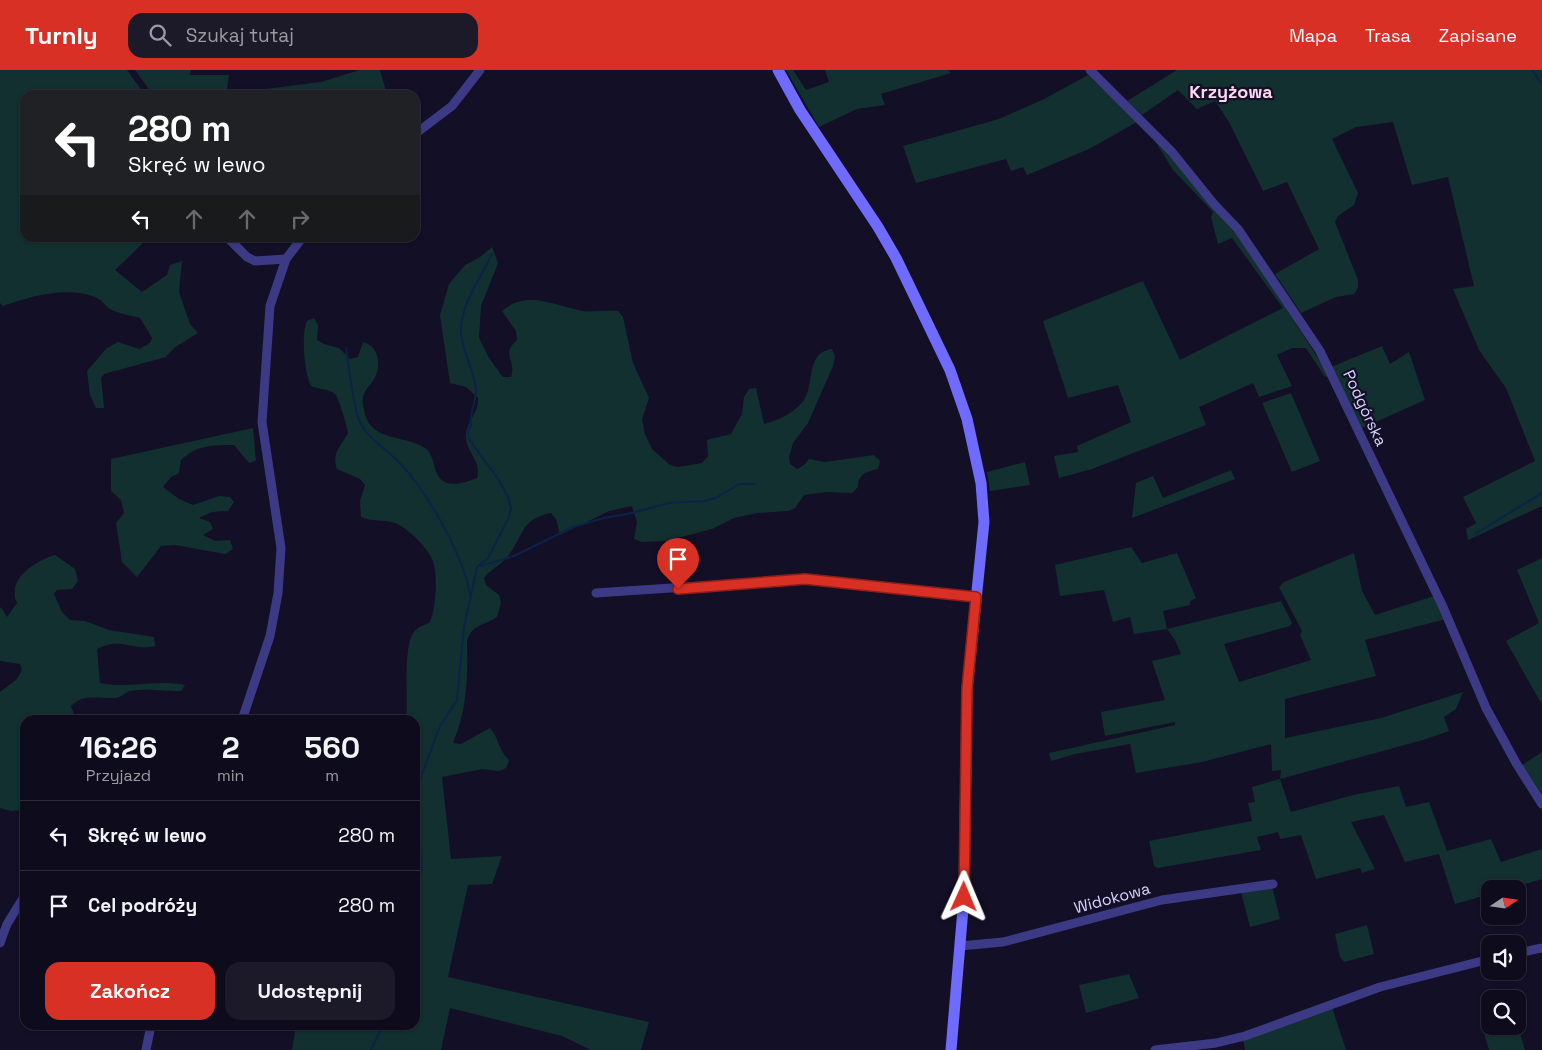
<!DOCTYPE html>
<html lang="pl">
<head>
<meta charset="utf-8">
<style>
  :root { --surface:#0e0b1c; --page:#1c1929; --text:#f1f3f6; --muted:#9b9ba3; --line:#2e2b3b; --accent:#d93025 }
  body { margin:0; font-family:"Space Grotesk",sans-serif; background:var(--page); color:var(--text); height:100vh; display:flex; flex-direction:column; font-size:19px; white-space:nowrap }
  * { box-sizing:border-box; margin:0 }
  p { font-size:16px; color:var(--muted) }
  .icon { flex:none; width:28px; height:28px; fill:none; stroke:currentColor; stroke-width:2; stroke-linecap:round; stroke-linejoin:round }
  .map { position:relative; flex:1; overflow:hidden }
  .drawer { position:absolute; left:20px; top:645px; width:400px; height:315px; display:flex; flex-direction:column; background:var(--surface); border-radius:15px; box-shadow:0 1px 4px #0004,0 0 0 1px var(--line) }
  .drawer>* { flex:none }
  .guide { position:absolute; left:20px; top:20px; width:400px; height:152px; border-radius:15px; box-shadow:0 1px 4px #0004,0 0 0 1px var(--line); background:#202124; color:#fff; overflow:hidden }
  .needle { width:32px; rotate:77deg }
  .buttons { position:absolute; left:1481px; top:810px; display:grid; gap:10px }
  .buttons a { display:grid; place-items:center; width:45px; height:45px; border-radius:10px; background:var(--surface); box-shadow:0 1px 4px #0004,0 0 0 1px var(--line); font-size:25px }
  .pin { position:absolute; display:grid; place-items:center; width:42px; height:42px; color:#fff; margin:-51px -21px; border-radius:50% 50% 50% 0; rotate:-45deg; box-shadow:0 0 5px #0007 }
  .pin .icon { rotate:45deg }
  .me { position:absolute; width:55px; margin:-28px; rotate:1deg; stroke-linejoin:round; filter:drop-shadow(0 0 4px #0008) }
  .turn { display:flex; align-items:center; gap:18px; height:105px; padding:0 25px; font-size:22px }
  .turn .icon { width:65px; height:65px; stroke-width:2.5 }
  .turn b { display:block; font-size:35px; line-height:42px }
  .lanes { display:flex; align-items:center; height:48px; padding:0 25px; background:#0003; justify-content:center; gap:25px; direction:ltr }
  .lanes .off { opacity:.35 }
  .eta { display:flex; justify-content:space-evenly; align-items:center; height:85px; text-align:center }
  .eta b { font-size:30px; font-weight:700; line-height:35px }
  .action { display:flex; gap:10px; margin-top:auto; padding:10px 25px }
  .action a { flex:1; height:58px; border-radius:15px; background:var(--accent); color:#fff; font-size:20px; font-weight:700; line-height:58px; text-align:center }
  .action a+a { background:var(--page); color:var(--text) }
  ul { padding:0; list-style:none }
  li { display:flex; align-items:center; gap:15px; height:70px; padding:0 25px; border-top:1px solid var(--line) }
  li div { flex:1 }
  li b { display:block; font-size:19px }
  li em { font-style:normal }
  header { display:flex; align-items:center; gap:30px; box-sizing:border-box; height:70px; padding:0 25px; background:var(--accent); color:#fff }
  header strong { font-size:24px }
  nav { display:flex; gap:28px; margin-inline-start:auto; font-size:18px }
  .search { width:350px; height:45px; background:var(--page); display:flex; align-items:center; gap:12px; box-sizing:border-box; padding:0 18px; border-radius:15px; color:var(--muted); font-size:19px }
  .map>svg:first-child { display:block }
  .green { fill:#12302f }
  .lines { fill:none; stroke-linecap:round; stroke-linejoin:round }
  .stream { stroke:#0c2248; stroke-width:2 }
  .street { stroke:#3d3a85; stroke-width:9 }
  .secondary { stroke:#6f6bff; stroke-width:11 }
  .route-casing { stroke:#8d1f18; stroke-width:12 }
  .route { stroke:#d93025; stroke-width:9 }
  .labels { text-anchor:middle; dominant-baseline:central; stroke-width:4.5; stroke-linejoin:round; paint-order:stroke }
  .street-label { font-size:16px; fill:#d9d4ff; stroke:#130f26 }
  .neighbourhood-label { font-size:18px; font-weight:bold; fill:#ffd6f0; stroke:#130f26 }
</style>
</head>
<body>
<header>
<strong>Turnly</strong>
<div class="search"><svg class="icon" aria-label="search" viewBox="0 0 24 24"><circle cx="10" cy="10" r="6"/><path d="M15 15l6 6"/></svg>Szukaj tutaj</div>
<nav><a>Mapa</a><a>Trasa</a><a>Zapisane</a></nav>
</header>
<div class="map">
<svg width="1542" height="980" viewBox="0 0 1542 980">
  <rect width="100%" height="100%" fill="#130f26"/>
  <g class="green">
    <path d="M0,0H127L145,25H25V168H140L142,174L115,200L142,222L167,205L170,195L182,191L179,222L190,254L198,263L174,278L166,287L104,304L101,308L104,338H96L90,325L87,301L107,278L118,272L139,279L150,273L152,268L140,248C130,245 119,244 110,239C106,237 103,231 99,229C70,215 32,226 3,236L0,233Z"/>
    <path d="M135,0H191L190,5H229L227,20L198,25H153Z"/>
    <path d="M360,0H380L387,25H236L235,23L321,12Z"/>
    <path d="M786,0H793L806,20L829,12L825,0H948L951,3L881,24L885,35L857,39L819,57Z"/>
    <path d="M1177,0H1542V436L1468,470L1466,459L1476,453L1463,427L1535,391L1506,318L1479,280L1453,219L1474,216L1448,107L1412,115L1393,52L1356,57L1332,69L1358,123L1354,135L1338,146L1335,152L1358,210V218L1354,224L1336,227L1301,243L1275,204L1319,179L1287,112L1263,121L1229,52L1215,31L1197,39L1178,20L1142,45L1127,31Z"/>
    <path d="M1088,5L1137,52L1089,79L1027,105L1023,97L1011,101L1006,89L916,113L903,76L999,49L1044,29Z"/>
    <path d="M1150,63L1235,160L1329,305L1325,307L1306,278H1292L1277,285L1292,316L1259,327L1253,313L1199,337L1206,355L1092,399L1059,408L1054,386L1078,382L1077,376L1131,352L1118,315L1068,328L1043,251L1143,211L1180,290L1283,238L1232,168L1218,174L1211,147L1213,142L1173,100Z"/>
    <path d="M492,177L498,193L481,236L479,268L489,288L503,307H511C517,290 500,285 517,270L516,261L502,241C527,219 555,236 583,241C594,242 606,240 618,241L623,247L633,293L649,328L642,349L645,364L652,379L670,395L678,397L702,393L708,386L707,370L731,364L742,344L744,327L749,319L756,318L764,354C778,351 800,340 806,326C814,309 807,282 832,279L835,287L833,296L808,353L793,373L789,387L790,394L797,399L804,395L809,389L825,392L874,385L880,391L878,399C866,402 858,404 858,417L852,423L827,422L804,425L795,438L788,441L757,443L734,448L712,459L666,471L642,472L634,469L637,452L632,436L609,441L560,465L556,449L551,443C520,449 524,466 508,486C501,495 491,499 484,508L486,515L499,525L501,533L497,547C484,556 472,554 467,571C468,606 467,641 453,673L461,674L490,658C499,668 498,680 509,690L506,698L499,701L482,699L442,707L451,789L502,786L492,814L468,815L448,907L649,952L641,980H591L562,966L450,938L441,980H292L296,955H415V650H406C409,632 401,569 417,559C420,556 426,555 430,552C436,536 438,507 433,491C428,478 408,458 395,453C384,449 372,452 361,447L360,431L365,415L360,409L337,399C331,383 341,376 348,363C347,356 339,328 335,324C329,319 318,319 311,316C304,302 301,265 307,251L314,248L318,255L317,270L324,274L339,278L350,289L358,287L363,272C379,276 382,296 374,309C372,314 367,317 365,322C361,328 363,337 365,344C372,372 407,365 425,378C436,386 432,403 443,411C452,417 467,412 477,408C482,391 467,384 466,368C464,354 479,344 478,328L466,317L450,313L440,245L449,214L465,195L480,187Z"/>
    <path d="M1382,276L1390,294L1409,282L1425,330L1362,358L1331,297Z"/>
    <path d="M1291,323L1320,391L1292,402L1262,333Z"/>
    <path d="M253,358L256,391L249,393L234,375C211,375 198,375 181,390L179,403L171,407L163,417L179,429L193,435L219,426L230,427L234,432L228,441L212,442L199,448L210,452L213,459L203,465L215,471L230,470L233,479L225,484L175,475L161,476L137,507L122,492L116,453L124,443L121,430L111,421V389Z"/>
    <path d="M1025,392L1030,415L990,421L987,402Z"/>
    <path d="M1231,400L1235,409L1132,448L1136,413L1153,406L1163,428Z"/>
    <path d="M1131,477L1142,493L1177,483L1196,528L1190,531V535L1163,541L1167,559L1281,531L1292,553L1290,556L1224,574L1239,612L1311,590L1300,565L1302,561L1279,517L1284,512L1354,483L1362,521L1375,545L1434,526L1446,549L1365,570L1376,606L1285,629V668L1381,648L1463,622L1456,639L1444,647L1449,661L1423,670L1280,709L1291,742L1353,725L1399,716L1406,737L1429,732L1447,781L1491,769L1501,792L1542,779V809L1509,819H1490V824L1455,834L1439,784L1405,792L1384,745L1351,752L1375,799L1362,803L1360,798L1316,809L1301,765L1280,769L1278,762L1257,767L1261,780L1158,798L1154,796L1149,771L1252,751L1248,733L1255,732L1252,717L1280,709L1281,700L1272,701L1271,674L1202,692L1136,703L1130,674L1075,684L1051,691L1049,683L1175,655V652L1105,666L1101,642L1165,630L1152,591L1181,584L1175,570L1167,559L1134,564L1130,547L1113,552L1104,520L1060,526L1055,495Z"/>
    <path d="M55,485L75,499L78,511L72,519L57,520L54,524L62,542L70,550L85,551L109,560L154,567L155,576C132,582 123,566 97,579L100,613C129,619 157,609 185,615L181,621C168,621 141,618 130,621C125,623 121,627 116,628C100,629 83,623 71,636L76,650H25V744L24,740L11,741L0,738V622L17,609L22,600L20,594L0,591V539L1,537L7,547L17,533C6,509 35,491 55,485Z"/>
    <path d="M1542,488V632L1541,633L1506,571L1539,553L1517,500Z"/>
    <path d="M1542,682V726L1522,695Z"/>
    <path d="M1270,817L1273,820L1280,849L1250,857L1241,822Z"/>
    <path d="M1367,855L1374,884L1344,892L1340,887L1335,864Z"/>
    <path d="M1129,904L1139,928L1086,943L1079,915Z"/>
    <path d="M1332,937L1346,980H1245L1243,969Z"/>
    <path d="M1490,955L1518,956L1525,980H1489L1482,957Z"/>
  </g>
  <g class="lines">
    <g class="stream">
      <path d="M1532,0L1542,14"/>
      <path d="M346,278C349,296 353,336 359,350C367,369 387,379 401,394C429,425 462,483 470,524"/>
      <path d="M1475,464L1542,423"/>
      <path d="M480,496L514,486L573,457L604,448L632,443L669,433L704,431L716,428L739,414H755"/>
      <path d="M415,827L422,797L415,723L440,656L457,630L464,557L477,497L488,488L508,449L511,439L508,427L498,409L469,369L468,361L471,355C469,342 477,332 476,318C473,299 462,281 461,262C460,236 481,207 492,184"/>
      <path d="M415,880V897"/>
      <path d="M371,980L383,955"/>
    </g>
    <g class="street">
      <path d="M1090,0L1172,82L1214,134L1238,159L1320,281L1443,537L1486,638L1516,693L1542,734"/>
      <path d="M415,64L452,36L480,0"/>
      <path d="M229,169L247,187L255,191L286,189"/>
      <path d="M596,523L805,509L976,527"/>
      <path d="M242,650L270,566L278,523L281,478L262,352L270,236L286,189L302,168"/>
      <path d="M0,873L7,854L25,825"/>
      <path d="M960,876L1003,872L1162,830L1273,814"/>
      <path d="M1518,883L1542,878"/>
      <path d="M146,980L151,955"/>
      <path d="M1155,980L1216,973L1245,966L1380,917L1490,889"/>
    </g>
    <path class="secondary" d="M778,0L800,40L878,157L896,188L950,300L967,349L981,413L984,452L967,619L964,827L951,980"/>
  </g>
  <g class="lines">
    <defs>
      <path id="route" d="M678,519L805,509L976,527L967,619L964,827"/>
    </defs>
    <use href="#route" class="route-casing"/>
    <use href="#route" class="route"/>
  </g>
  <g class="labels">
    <g class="street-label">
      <text transform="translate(1365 338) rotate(65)">Podgórska</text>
      <text transform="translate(1112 828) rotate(-15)">Widokowa</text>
    </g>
    <g class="neighbourhood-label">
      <text x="1231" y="21">Krzyżowa</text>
    </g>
  </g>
</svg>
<div class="buttons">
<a><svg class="needle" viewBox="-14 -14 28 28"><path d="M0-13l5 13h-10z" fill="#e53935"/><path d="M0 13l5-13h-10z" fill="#9b9ba3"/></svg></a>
<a><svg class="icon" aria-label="sound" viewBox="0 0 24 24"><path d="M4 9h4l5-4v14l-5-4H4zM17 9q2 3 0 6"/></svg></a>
<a><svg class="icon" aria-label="search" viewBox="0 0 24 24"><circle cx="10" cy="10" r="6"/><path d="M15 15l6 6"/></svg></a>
</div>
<div class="pin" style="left:678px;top:519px;background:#d93025"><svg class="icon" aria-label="arrive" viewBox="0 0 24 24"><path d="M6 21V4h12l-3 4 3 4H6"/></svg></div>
<svg class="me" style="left:964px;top:827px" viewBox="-20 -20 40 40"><path d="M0-17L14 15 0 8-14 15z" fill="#d93025" stroke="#fff" stroke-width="4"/></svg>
<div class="guide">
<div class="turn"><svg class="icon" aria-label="left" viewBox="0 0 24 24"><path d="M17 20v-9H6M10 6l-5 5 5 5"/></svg><div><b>280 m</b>Skręć w lewo</div></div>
<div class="lanes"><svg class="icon" aria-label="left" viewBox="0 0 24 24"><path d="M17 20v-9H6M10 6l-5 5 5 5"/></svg><svg class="icon off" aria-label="ahead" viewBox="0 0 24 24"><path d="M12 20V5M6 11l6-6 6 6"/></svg><svg class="icon off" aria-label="ahead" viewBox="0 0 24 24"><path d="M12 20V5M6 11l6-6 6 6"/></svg><svg class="icon off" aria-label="right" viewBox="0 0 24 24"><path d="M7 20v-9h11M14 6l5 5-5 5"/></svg></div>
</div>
<section class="drawer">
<div class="eta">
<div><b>16:26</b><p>Przyjazd</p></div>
<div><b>2</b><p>min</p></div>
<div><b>560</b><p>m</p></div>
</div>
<ul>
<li><svg class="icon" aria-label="left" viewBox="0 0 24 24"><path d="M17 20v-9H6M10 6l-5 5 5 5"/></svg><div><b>Skręć w lewo</b></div><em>280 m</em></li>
<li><svg class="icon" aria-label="arrive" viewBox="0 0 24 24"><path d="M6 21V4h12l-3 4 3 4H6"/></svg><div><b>Cel podróży</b></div><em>280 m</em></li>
</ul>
<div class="action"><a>Zakończ</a><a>Udostępnij</a></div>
</section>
</div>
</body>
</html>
